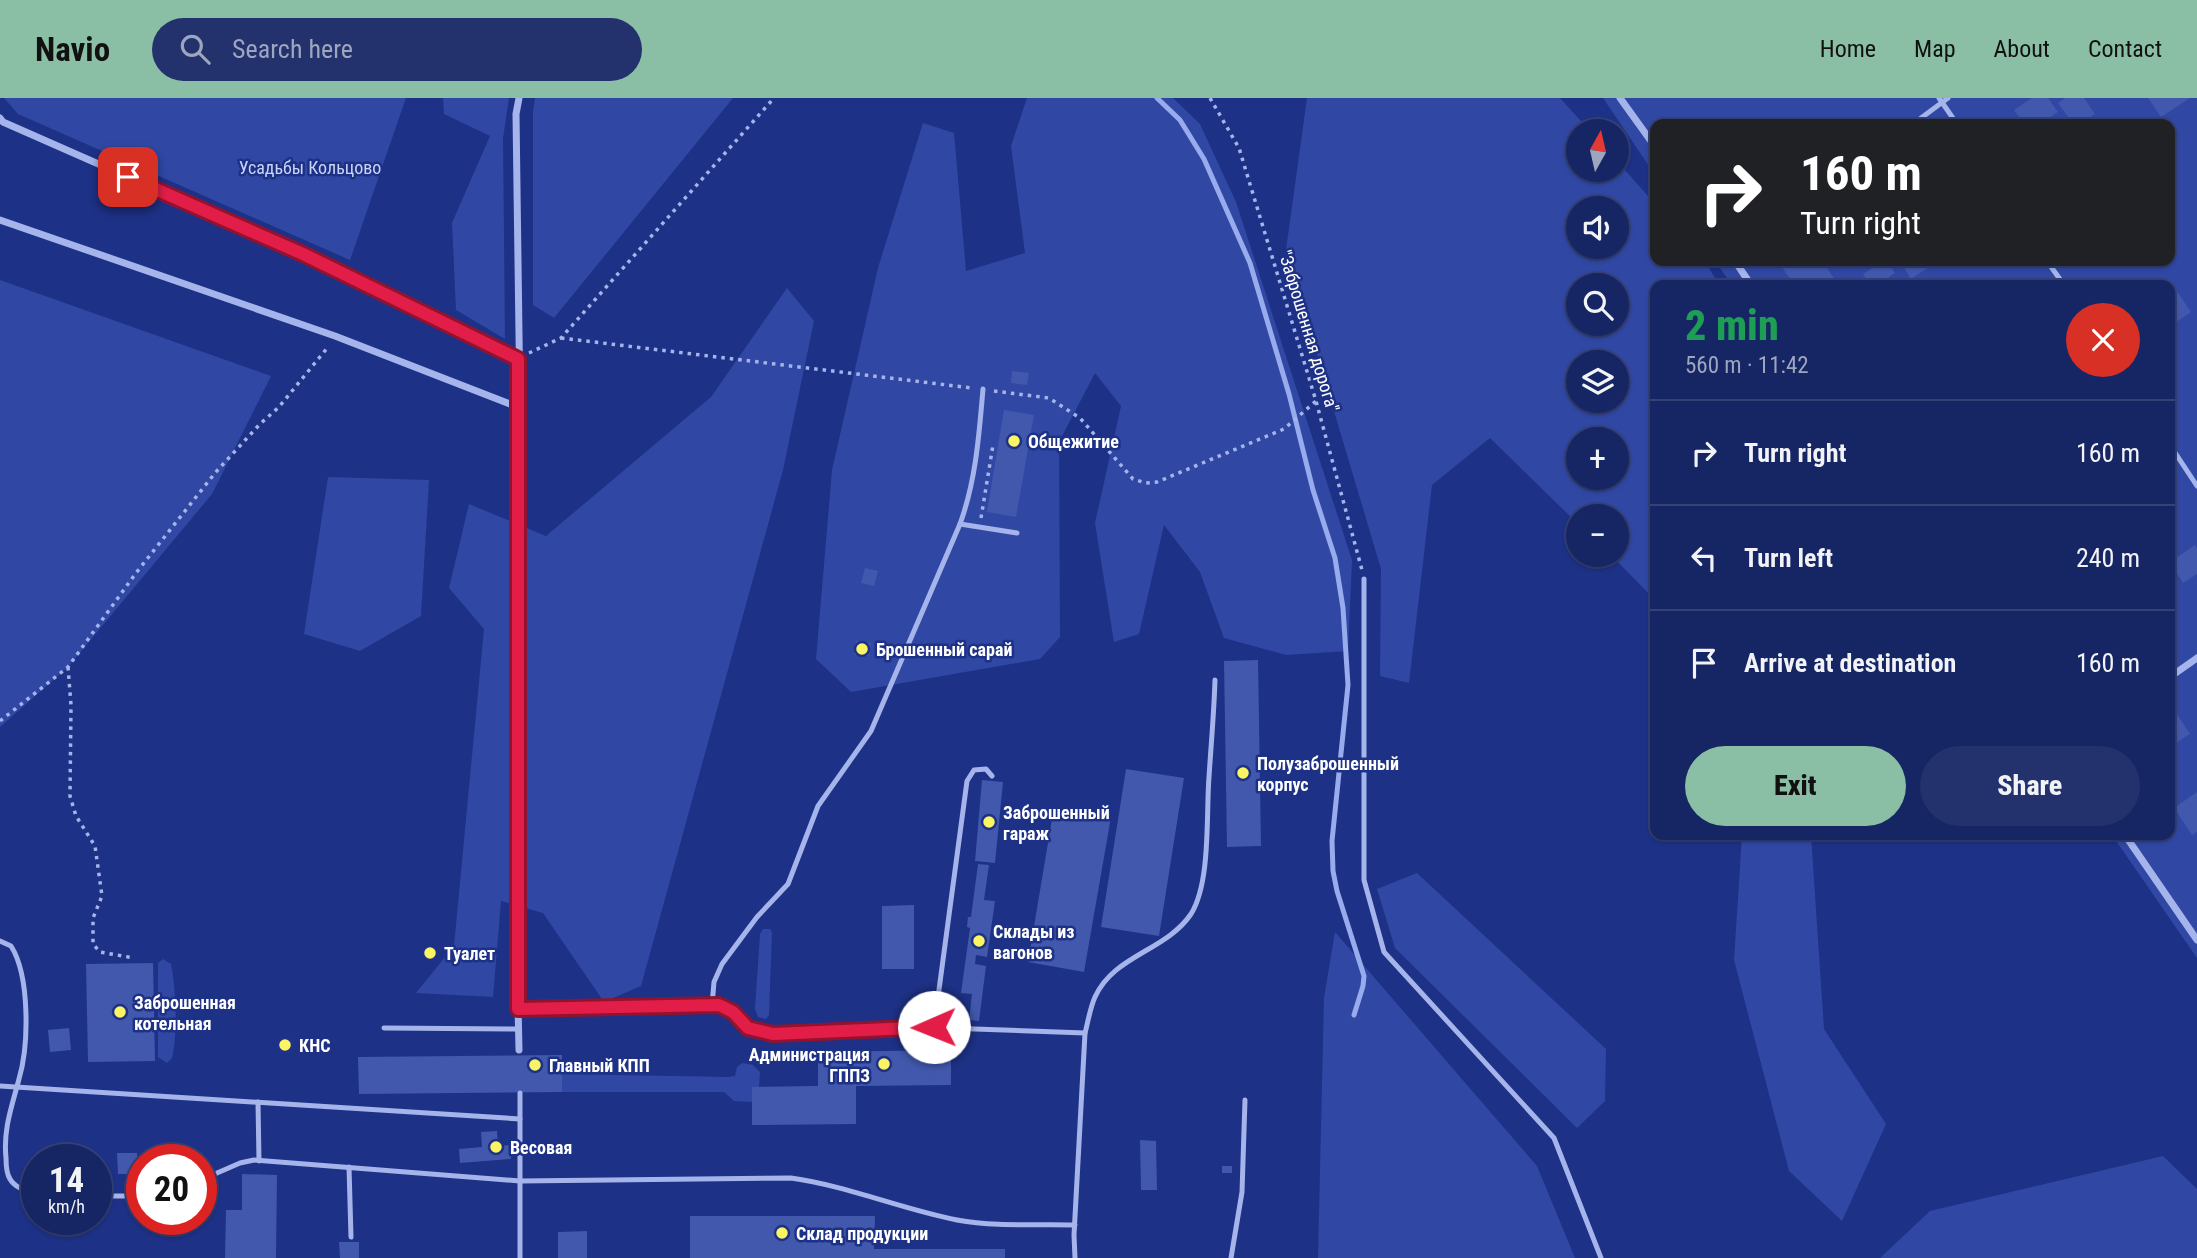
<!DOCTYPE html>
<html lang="en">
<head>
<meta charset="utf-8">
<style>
  :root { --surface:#162564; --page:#23316d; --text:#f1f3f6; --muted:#9ea5bf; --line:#354278; --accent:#8abfa5 }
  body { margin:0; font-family:"Roboto Condensed",sans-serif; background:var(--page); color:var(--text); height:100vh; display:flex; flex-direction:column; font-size:26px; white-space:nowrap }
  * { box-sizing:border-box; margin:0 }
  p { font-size:23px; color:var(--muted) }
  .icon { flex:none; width:38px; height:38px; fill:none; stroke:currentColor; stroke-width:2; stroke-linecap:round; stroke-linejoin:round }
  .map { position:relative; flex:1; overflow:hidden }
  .drawer { position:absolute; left:1650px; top:182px; width:525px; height:560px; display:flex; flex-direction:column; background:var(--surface); border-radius:14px; box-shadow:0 2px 5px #0004,0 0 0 2px var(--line) }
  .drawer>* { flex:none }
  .guide { position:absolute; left:1650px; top:21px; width:525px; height:147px; border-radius:14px; box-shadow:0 2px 5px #0004,0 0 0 2px var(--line); background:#202124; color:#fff; overflow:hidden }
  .needle { width:46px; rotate:8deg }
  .fabs { position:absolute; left:1566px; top:21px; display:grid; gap:14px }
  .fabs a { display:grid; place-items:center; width:63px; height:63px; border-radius:50%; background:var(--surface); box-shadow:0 2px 5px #0004,0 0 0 2px var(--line); font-size:35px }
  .speed { position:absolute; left:21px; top:1046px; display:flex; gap:14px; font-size:35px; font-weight:700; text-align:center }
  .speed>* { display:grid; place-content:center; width:91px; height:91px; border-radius:50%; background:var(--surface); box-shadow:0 2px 5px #0004,0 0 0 2px var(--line); line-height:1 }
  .speed small { font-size:18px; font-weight:400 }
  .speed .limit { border:10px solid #d22; background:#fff; color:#111 }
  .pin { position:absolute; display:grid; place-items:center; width:60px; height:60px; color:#fff; margin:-30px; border-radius:14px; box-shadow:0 4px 10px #0006 }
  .me { position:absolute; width:77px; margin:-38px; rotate:269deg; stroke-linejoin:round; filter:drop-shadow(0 0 5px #0008) }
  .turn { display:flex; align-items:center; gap:24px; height:147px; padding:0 35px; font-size:32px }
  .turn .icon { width:91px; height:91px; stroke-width:2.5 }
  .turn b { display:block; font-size:49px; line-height:60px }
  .round { display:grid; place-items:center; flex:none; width:74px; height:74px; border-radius:37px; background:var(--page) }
  .overview { display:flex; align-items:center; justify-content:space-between; height:119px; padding:0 35px }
  h1 { font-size:42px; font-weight:800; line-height:52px; color:#1e9e55 }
  .button { display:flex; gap:14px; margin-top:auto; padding:14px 35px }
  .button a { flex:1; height:80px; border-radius:42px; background:var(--accent); color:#111; font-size:28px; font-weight:800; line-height:80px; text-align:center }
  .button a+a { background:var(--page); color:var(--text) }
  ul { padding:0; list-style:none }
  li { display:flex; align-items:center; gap:21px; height:105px; padding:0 35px; border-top:2px solid var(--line) }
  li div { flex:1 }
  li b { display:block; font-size:26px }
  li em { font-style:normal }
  header { display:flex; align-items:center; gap:42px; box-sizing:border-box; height:98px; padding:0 35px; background:var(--accent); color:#111 }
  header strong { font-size:33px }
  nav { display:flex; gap:38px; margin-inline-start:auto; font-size:24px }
  .search { width:490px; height:63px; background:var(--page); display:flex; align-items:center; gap:18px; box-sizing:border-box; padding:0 24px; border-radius:38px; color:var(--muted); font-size:26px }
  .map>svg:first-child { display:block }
  .green { fill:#3048a4; fill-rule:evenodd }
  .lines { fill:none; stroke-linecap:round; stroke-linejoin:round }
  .stream { stroke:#98abed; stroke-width:5 }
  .building { fill:#4158ad }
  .path { stroke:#a5b4eb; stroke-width:3.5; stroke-dasharray:3.5 5; stroke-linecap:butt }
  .service { stroke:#a5b4eb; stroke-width:5 }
  .minor { stroke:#a5b4eb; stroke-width:7 }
  .route-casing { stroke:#92132f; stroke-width:18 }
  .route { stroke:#e11d48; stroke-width:12 }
  .poi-dot { fill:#fbf463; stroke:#1d3186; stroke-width:2.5 }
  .labels { text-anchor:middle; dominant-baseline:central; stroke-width:5; stroke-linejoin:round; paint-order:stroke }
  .park-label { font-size:18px; fill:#cad4f8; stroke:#1d3186 }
  .street-label { font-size:18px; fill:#fff; stroke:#1d3186 }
  .poi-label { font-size:18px; font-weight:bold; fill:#fff; stroke:#1d3186; text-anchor:start }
</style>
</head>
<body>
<header>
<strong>Navio</strong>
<div class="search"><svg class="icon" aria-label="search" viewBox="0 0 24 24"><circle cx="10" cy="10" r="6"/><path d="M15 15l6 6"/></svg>Search here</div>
<nav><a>Home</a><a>Map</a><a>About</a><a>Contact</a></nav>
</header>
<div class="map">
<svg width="2197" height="1160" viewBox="0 0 2197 1160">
  <rect width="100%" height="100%" fill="#1d3186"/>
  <g class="green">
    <path d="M4,0H406L350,162L18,16Z"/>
    <path d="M443,0H509L503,40L505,241L456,212L452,125L490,38L444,16Z"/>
    <path d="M535,0H733L554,220L533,207V14Z"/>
    <path d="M1027,0H1173L1200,26L1236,104L1352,462L1348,553L1286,557L1224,540L1200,474L1164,427L1139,536L1114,544L1095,425L1121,308L1095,275L1059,344L1060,539L1040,561L851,594L816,561L832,372L878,170L923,25L954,35L966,173L1025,155L1011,48Z"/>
    <path d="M1307,0H1560L1590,33H1578V72H1617V63L1655,106L1656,163H1705L1719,187H1656L1655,502L1611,457H1617V418H1578V426L1490,340L1432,387L1409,585L1380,578L1381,471L1286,152ZM1578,110H1617V149H1578ZM1617,187V226H1578V187ZM1617,264V303H1578V264ZM1578,341H1617V380H1578Z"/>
    <path d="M1603,0H2197V860L2112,737H2170V187H1732L1715,163H2170V26H1656L1655,77Z"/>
    <path d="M0,182L271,278L212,396L68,569L0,629Z"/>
    <path d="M787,190L814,223L783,372L641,888L604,904L543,815L501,803L493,899L416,895L454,848L484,531L449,490L469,406L546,438L711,299Z"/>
    <path d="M328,379L429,382L421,518L360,553L304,536Z"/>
    <path d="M1742,737H1811L1824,931L1886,1026L1842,1123L1789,1073L1734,862Z"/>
    <path d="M1417,775L1606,951L1605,1003L1577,1030L1395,850L1377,791Z"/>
    <path d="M763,831H770L772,834L769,917L766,921L758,919L755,911L760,836Z"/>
    <path d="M1335,834L1537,1068L1575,1160H1318L1324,900Z"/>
    <path d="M163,861L171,866C176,892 178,934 172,960L167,965L158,959V865Z"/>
    <path d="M742,965L753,967L760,974L759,989H752V1004L734,1003L724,994H562V976L728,979L735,978L737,969Z"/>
    <path d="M2163,1058L2197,1091V1160H1880L1930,1113Z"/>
  </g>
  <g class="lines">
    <path class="stream" d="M1157,0L1180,22L1204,61L1250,165L1289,296L1313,392L1335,460L1343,510L1348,587L1332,743L1333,773L1337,793L1364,878L1363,888L1354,917"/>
  </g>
  <g class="building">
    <path d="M2032,0H2048L2058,14L2040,26H2024L2014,12Z"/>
    <path d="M2065,0H2084L2095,16L2081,26H2073L2058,5Z"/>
    <path d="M2148,0H2190L2161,19Z"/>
    <path d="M1778,163H1822L1836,183L1829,187H1794Z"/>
    <path d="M1884,163H1887L1895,175L1878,187H1870L1863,176Z"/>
    <path d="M1907,163H1933L1935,165L1911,181L1902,166Z"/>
    <path d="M2170,183L2191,214L2170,228V187H2165Z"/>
    <path d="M1012,273L1029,275L1027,287L1011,285Z"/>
    <path d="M1004,312L1034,317L1016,419L987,414Z"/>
    <path d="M2195,447L2197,451V476L2183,485L2170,464Z"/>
    <path d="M865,470L878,473L874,488L861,485Z"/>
    <path d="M856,543L871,545L869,558L854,557Z"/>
    <path d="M1258,562L1261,748L1227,749L1224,563Z"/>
    <path d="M2175,613L2190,636L2176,645L2170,637V616Z"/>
    <path d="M1126,671L1184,680L1159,838L1101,829Z"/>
    <path d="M982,682L1003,684L995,765L975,763Z"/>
    <path d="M2197,694V734L2192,737L2174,710Z"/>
    <path d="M1054,709L1111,719L1084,874L1028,864Z"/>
    <path d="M978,766L989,767L984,802L995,803L987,859L976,857L975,866L986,868L979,923L969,922L972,896L961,895L970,830L967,829L968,819H971Z"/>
    <path d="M914,807V871H882V808Z"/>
    <path d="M153,865L155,963L88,964L86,866Z"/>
    <path d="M69,930L71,952L50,954L48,932Z"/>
    <circle cx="285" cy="947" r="8"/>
    <path d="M951,952V987L856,988V1026L752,1027V989L818,988V954Z"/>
    <path d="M562,957V994L359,996L358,959Z"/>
    <path d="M497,1033L498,1048L510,1047L511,1061L460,1065L459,1051L482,1049L481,1034Z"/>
    <path d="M1140,1042L1156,1043L1157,1092H1141Z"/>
    <path d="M117,1055H137L138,1076H118Z"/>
    <rect x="1222" y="1068" width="10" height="7"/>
    <path d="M242,1076L277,1077L276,1160H225L226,1112H242Z"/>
    <path d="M690,1118H875L874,1151H1005V1160H690Z"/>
    <path d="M587,1133V1160H558V1134Z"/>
    <path d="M339,1144H359V1160H340Z"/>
  </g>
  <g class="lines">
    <g class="path">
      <path d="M1210,0L1239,50L1316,303L1362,472"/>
      <path d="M561,240L972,290"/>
      <path d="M529,255L561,240L774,0"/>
      <path d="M994,293L1049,300L1080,320L1133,381L1146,385L1157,384L1284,331L1316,303"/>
      <path d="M981,420L993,347"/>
      <path d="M68,569L71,607L70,698L76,718L95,748L102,798L93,820V846L100,854L134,860"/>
      <path d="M0,623L68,569L136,475L215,375L260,326L279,309L328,249"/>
    </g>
    <g class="service">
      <path d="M1939,0L1957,26"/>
      <path d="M1913,26L1948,0"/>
      <path d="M2047,163L2064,187"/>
      <path d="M2170,347L2197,388"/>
      <path d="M960,426L1017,435"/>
      <path d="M1364,481V782L1384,854L1554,1040L1601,1160"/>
      <path d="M0,843L11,848C30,878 29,947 19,981C12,1008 3,1031 6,1060C6,1067 6,1075 10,1081C15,1090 27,1093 37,1097"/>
      <path d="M712,907L714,884L722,866L757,819L788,786L818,708L871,633L960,426C976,382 979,337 983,291"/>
      <path d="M518,911L719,907L733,913L748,930L773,935L917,929L1085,935C1088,924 1090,910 1095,899C1114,857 1166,853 1191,816C1211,784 1206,716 1209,679C1211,647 1214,615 1215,582"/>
      <path d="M934,929L967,683L974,672L986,671L992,678"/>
      <path d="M384,930L518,931"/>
      <path d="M0,988L520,1021"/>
      <path d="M258,1004L259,1063"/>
      <path d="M349,1069L351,1139"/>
      <path d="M201,1082L240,1065L254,1062L520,1083L791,1080C848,1088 901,1111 957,1122C995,1129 1036,1126 1075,1127"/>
      <path d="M96,1098H142"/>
      <path d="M520,1160V995"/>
      <path d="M1075,1160L1074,1137L1085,935"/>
      <path d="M1231,1160L1242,1094L1245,1002"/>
    </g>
    <g class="minor">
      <path d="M1620,0L1656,50"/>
      <path d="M0,20L3,24L303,156L518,261"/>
      <path d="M0,122L335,238L520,310"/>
      <path d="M1735,163L1751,187"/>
      <path d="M2170,579L2197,560"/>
      <path d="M2125,737L2197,842"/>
      <path d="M519,952L517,861L520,310L516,16L519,0"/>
    </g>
  </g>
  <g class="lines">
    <defs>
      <path id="route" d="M128,79L303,156L518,261V911L719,907L733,914L748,930L773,936L934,929"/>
    </defs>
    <use href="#route" class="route-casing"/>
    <use href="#route" class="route"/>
  </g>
  <g class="poi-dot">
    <circle cx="1014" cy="343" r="7"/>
    <circle cx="862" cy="551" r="7"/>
    <circle cx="1243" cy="675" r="7"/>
    <circle cx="989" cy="724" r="7"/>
    <circle cx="979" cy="843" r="7"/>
    <circle cx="430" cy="855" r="7"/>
    <circle cx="120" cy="914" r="7"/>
    <circle cx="285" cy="947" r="7"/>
    <circle cx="884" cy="966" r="7"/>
    <circle cx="535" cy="967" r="7"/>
    <circle cx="496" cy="1049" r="7"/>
    <circle cx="782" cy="1135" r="7"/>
  </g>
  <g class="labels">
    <g class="park-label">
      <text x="310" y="69">Усадьбы Кольцово</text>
    </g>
    <g class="street-label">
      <text transform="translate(1309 233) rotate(73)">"Заброшенная дорога"</text>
    </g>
    <g class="poi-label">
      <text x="1028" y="343">Общежитие</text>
      <text x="876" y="551">Брошенный сарай</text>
      <text x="1257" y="665">Полузаброшенный<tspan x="1257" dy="21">корпус</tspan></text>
      <text x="1003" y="714">Заброшенный<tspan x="1003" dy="21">гараж</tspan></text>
      <text x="993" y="833">Склады из<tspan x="993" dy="21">вагонов</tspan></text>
      <text x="444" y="855">Туалет</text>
      <text x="134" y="904">Заброшенная<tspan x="134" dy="21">котельная</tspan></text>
      <text x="299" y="947">КНС</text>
      <text x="870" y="956" text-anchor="end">Администрация<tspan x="870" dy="21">ГППЗ</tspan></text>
      <text x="549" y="967">Главный КПП</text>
      <text x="510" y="1049">Весовая</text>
      <text x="796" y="1135">Склад продукции</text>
    </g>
  </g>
</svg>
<div class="fabs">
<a><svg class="needle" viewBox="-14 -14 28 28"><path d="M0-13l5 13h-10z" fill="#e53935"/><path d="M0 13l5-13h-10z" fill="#9ea5bf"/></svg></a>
<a><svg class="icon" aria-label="sound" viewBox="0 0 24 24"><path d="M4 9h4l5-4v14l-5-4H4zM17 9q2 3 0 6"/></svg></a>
<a><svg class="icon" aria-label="search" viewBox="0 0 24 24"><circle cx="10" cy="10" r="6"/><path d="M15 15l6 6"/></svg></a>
<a><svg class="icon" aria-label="layers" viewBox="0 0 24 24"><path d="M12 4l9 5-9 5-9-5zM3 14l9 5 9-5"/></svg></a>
<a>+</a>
<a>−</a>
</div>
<div class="speed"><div>14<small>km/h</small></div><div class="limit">20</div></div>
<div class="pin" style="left:128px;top:79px;background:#d93025"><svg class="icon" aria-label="arrive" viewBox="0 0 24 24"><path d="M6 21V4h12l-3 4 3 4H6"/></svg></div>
<svg class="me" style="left:934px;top:929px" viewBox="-20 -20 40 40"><circle r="19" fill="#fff"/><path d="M0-13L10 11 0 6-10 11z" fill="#e11d48"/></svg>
<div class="guide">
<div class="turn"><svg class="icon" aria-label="right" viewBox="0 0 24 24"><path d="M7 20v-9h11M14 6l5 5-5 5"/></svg><div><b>160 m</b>Turn right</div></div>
</div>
<section class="drawer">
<div class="overview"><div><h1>2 min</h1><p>560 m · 11:42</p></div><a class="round" style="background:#d93025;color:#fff"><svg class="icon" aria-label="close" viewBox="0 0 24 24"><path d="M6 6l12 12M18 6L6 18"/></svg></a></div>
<ul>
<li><svg class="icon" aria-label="right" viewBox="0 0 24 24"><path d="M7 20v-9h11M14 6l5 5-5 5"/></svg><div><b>Turn right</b></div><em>160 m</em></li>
<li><svg class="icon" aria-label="left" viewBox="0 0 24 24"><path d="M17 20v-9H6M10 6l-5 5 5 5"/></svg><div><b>Turn left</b></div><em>240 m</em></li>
<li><svg class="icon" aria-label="arrive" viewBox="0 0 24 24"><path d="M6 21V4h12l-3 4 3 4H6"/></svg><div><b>Arrive at destination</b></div><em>160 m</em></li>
</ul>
<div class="button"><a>Exit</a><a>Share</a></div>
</section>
</div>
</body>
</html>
